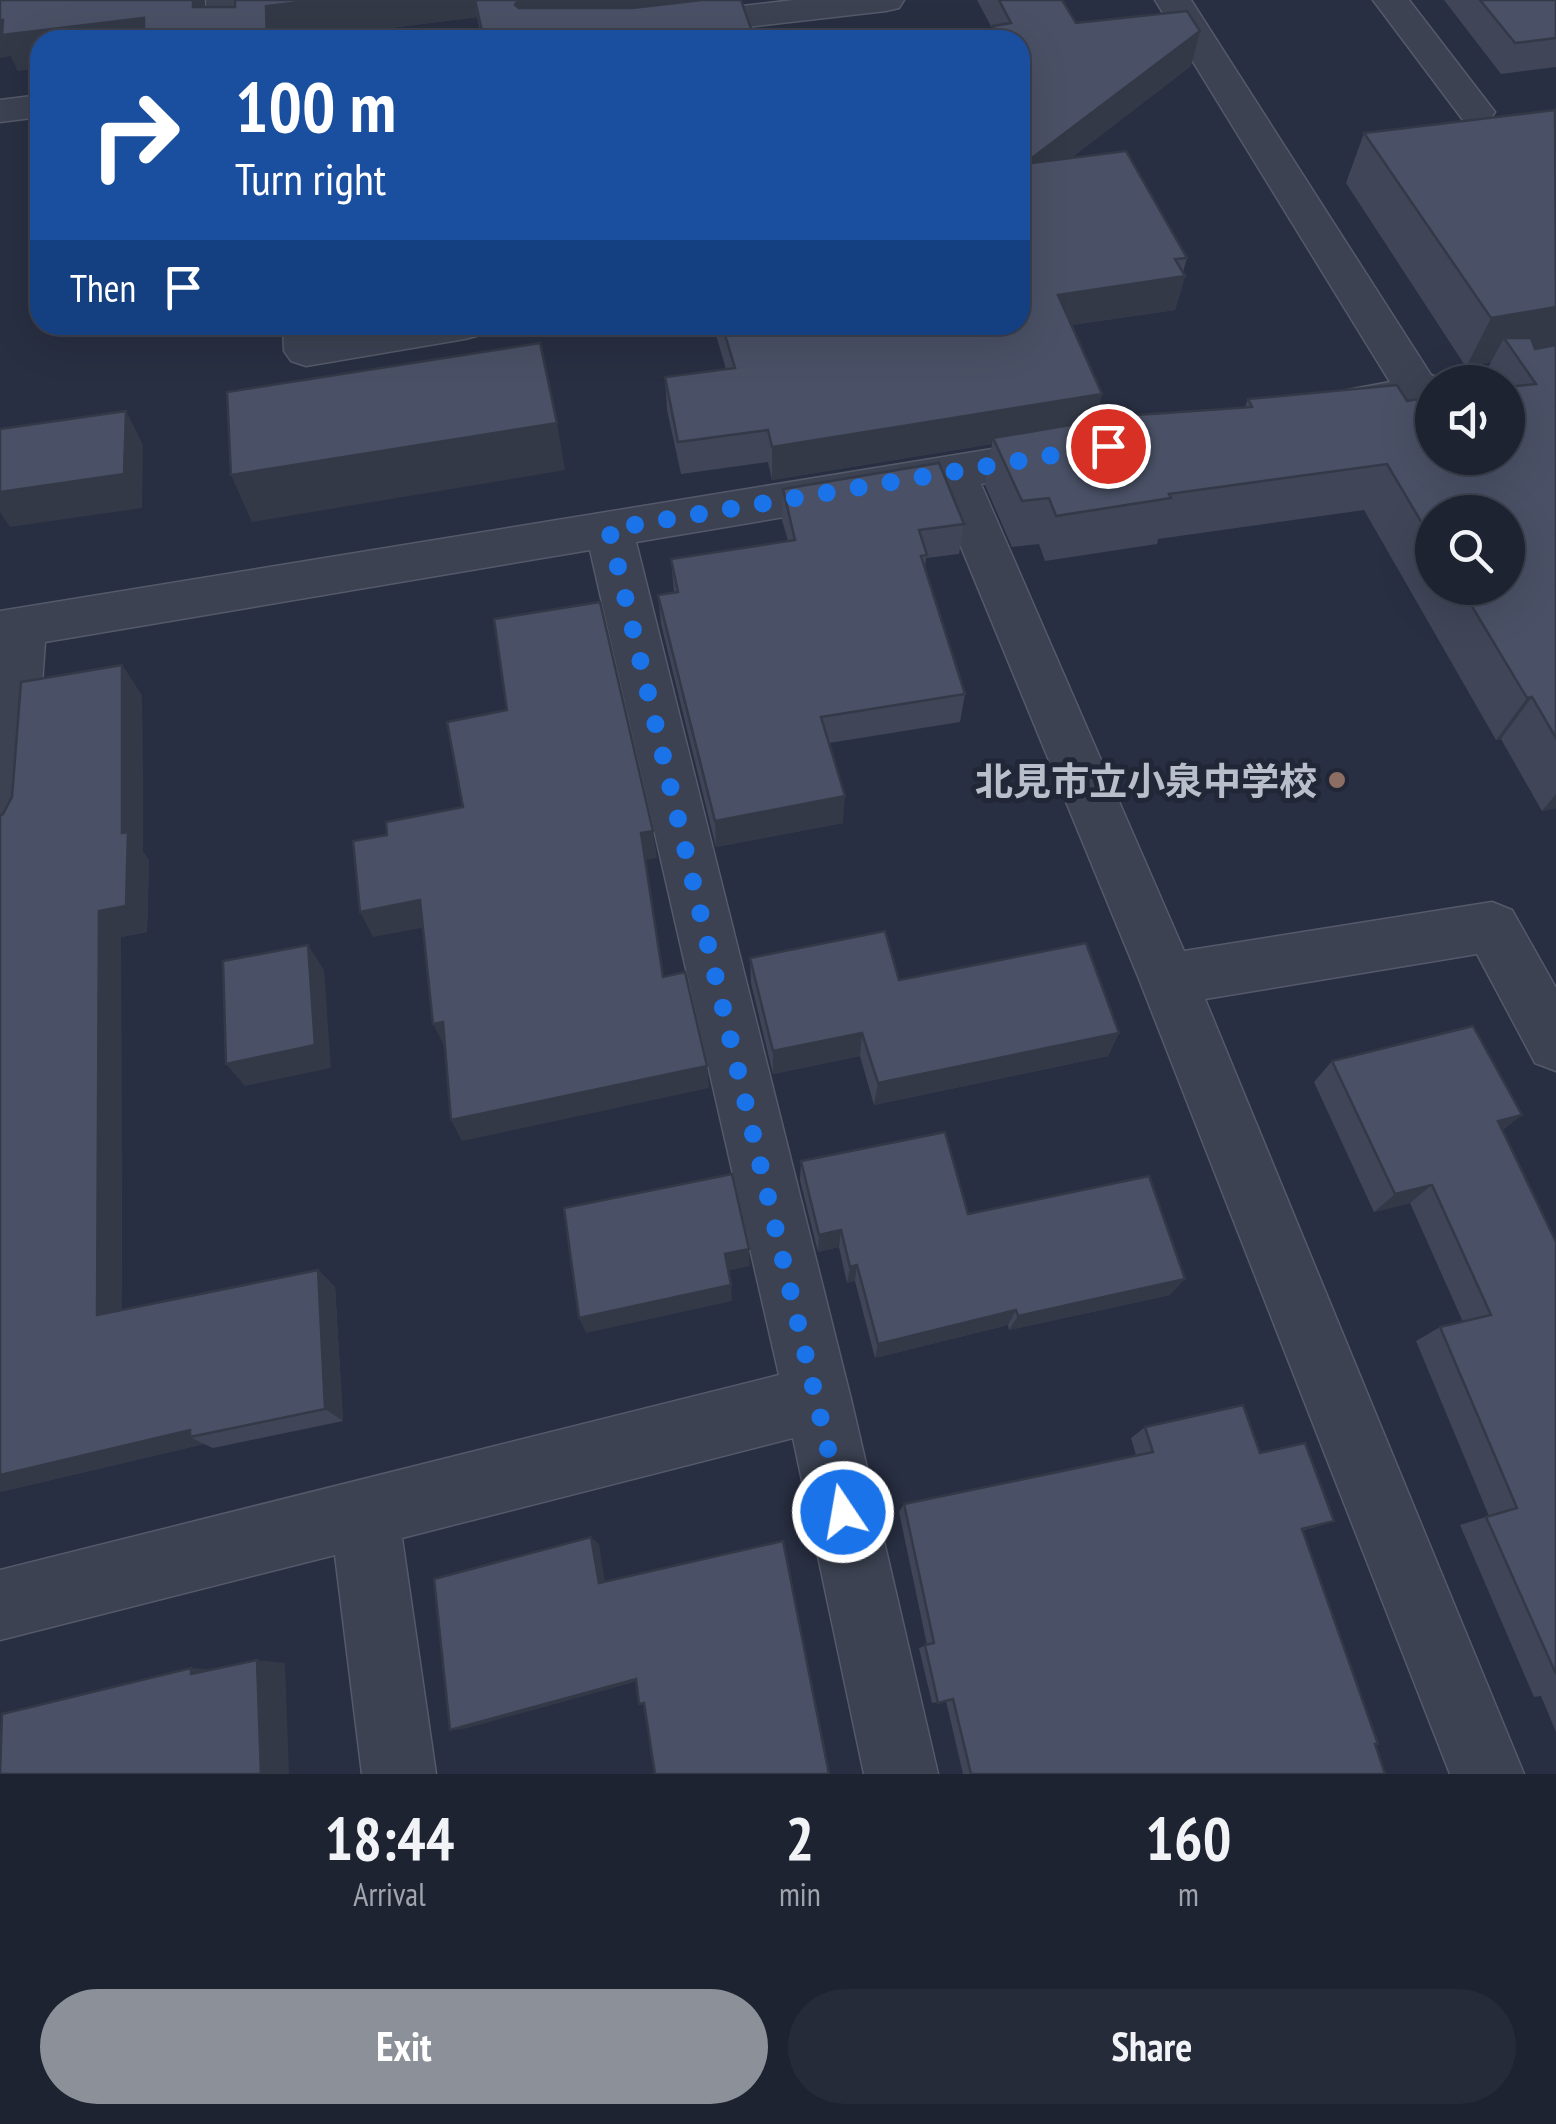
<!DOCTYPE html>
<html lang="en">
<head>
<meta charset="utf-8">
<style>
  :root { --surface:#1e2332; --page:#262b3a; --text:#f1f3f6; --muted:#a1a4ac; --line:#3c404d; --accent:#8c9099 }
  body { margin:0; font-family:"PT Sans Narrow","Noto Sans JP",sans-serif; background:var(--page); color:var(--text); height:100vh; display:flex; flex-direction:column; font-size:38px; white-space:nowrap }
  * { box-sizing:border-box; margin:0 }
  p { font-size:32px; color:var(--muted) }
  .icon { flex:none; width:55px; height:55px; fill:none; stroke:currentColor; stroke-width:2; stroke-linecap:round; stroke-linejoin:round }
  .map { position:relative; height:1774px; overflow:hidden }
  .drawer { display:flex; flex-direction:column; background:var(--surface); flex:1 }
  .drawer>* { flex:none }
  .hud { position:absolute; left:30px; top:30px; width:1000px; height:305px; border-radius:30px; box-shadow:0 10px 40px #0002,0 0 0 2px var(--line); background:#1a4fa0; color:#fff; overflow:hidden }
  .buttons { position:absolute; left:1415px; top:365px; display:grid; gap:20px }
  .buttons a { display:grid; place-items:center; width:110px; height:110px; border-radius:50%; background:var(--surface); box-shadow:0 10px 40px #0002,0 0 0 2px var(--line); font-size:50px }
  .pin { position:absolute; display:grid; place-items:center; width:85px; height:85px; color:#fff; margin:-42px; border:5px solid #fff; border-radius:50%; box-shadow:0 2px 10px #0007 }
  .me { position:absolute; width:110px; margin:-55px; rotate:348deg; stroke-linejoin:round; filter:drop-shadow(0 0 8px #0008) }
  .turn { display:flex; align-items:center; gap:35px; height:210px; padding:0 40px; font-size:45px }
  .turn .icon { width:130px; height:130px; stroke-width:2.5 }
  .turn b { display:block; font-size:70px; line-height:85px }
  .then { display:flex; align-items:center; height:95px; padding:0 40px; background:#0003; gap:20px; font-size:38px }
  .eta { display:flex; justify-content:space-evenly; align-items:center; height:170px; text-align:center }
  .eta b { font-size:60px; font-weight:700; line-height:70px }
  .button { display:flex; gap:20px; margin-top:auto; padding:20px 40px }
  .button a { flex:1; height:115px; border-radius:60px; background:var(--accent); color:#fff; font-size:40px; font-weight:700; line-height:115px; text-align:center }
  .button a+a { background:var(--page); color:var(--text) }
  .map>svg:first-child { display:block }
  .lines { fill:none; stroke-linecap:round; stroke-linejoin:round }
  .minor-casing { stroke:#555a69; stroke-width:3 }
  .minor { fill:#3c4252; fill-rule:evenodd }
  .wall { fill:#404658; fill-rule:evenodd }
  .shaded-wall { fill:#343947 }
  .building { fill:#4a5166; stroke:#343947; stroke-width:2.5 }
  .route { stroke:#1a73e8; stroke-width:18; stroke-dasharray:0 32.4 }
  .education-dot { fill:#8d6e63; stroke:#212737; stroke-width:4 }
  .labels { text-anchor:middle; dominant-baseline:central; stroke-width:10; stroke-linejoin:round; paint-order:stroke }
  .poi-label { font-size:38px; font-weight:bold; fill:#babecb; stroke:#212737; text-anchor:end }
</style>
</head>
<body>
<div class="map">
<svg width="1556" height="1774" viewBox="0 0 1556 1774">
  <rect width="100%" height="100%" fill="#282f42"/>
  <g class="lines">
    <defs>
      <g id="minor">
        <path d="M206,0H242L244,40H208Z"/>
        <path d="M794,0H904L899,8L886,11L635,40H524L529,32L542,29Z"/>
        <path d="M1155,0H1191L1431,375L1450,382H1432V405L1327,424L1311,419L1305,408L1311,397L1390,382Z"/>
        <path d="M1373,0H1409L1495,112L1489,120L1476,123L1463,120Z"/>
        <path d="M40,95V117L0,122V100Z"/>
        <path d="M283,325H325L326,333L376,325H486L480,335L465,339L306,366L291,361L284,351Z"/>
        <path d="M1060,438L1076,443L1083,454L1076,465L981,484L1184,951L1492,902L1512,910L1556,988V1071L1535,1063L1477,954L1205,999L1524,1774H1450L1139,979L938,491L636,542L851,1399L938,1774H864L793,1438L402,1538L436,1774H362L335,1555L0,1640V1570L779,1375L590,550L45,642L32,825L24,841L0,846V611Z"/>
      </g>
    </defs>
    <use href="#minor" class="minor-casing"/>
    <use href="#minor" class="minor"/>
  </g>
  <g class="wall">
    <path d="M0,0H203L204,7H235V0H741L755,40H482L477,17L295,40H40L18,71L11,56Z"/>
    <path d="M977,0H1062L1076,23L1191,66L1071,158L1187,258L1183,272L1185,276L1175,310L1071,325L1096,421L1245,407L1248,399L1407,401L1508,458V382H1481L1491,362L1466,367L1346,183L1364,133L1556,112V808L1542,811L1501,739L1496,740L1364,510L1158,539L1157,544L1045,561L1039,544L1012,547L985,485L992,444L772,480L768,462L681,474L667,410L665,377L726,369L713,325H1020V40H991L993,30ZM1432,512L1508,588H1432Z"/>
    <path d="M1444,0H1556V67L1501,74Z"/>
    <path d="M783,489L964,524L959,554L926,558L925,569L965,694L960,722L829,743L843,823L716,847L661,624L658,595L674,592L671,559L788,541L782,520Z"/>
    <path d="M122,665L142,696L143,852L149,860L147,932L121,937L122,1310L318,1270L335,1287L343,1421L213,1448L204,1444L0,1492V816L3,814Z"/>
    <path d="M750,958L899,980L1119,1033L1108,1056L874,1105L860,1056L773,1074L751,983Z"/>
    <path d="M1332,1061L1502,1131L1556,1242V1732L1541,1696L1534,1697L1460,1525L1489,1516L1416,1341L1440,1327L1463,1322L1410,1203L1374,1212L1314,1082Z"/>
    <path d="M801,1161L968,1214L1170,1295L1009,1330L1008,1325L875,1358L855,1281L847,1283L839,1247L818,1252L800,1180Z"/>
    <path d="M1145,1427L1260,1453L1334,1521L1302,1531L1385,1774H963L946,1701L932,1703L919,1648L927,1645L899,1512L904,1504L1136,1455L1131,1438Z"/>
  </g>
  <g class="shaded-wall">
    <path d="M193,0H203L205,40L193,7Z"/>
    <path d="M318,0H474L477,17L295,40H267L266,6Z"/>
    <path d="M518,0H730L542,25L515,5Z"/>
    <path d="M144,18L153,40H40V68L18,71L11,56L0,58V20Z"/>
    <path d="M1200,31L1191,66L1020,197L1024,164Z"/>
    <path d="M1185,276L1175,310L1051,328L1058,295Z"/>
    <path d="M1556,307V350L1518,358L1504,338L1491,362L1466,367L1491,318Z"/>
    <path d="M1102,394L1094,427L993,438L992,444L772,480V447Z"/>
    <path d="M126,411L143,445L142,508L10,527L0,512V492Z"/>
    <path d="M557,423L565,470L252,522L231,475Z"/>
    <path d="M122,665L142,696L143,852L149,860L147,932L121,937L122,1330L97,1315L99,911L122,833Z"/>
    <path d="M1532,697L1501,739L1496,740L1527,698Z"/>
    <path d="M1556,794V808L1542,811Z"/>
    <path d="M845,796L843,823L716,847L715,821Z"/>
    <path d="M653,831L657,858L645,860L641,833Z"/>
    <path d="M420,900L432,926L373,937L360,912Z"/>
    <path d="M308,945L324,970L331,1068L245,1086L226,1064Z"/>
    <path d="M443,1022L445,1047L433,1024Z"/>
    <path d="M862,1033L860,1056L773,1074V1051Z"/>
    <path d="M1119,1033L1108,1056L874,1105L878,1083Z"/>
    <path d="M707,1066L709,1088L462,1141L451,1120Z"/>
    <path d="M1522,1115L1497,1135L1498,1121Z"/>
    <path d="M1432,1185L1410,1203L1374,1212L1395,1194Z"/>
    <path d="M841,1230L839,1247L818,1252L819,1235Z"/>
    <path d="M749,1249L750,1266L727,1271L725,1254Z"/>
    <path d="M857,1265L855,1281L847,1283L850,1267Z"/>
    <path d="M318,1270L335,1287L343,1421L325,1409Z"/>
    <path d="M1185,1279L1170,1295L1009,1330L1018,1316Z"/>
    <path d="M731,1285L732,1301L586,1333L579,1318Z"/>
    <path d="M1016,1310L1008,1325L875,1358L878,1344Z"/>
    <path d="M190,1430V1437L204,1444L0,1492V1475Z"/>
    <path d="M591,1537L599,1544L606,1589L599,1583Z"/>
    <path d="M257,1660L285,1663L289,1774H261Z"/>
    <path d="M191,1668L222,1670L191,1674Z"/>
    <path d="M636,1679L642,1680L464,1729L450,1730Z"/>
  </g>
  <g class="building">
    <path d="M0,0H193V7H235V0H318L266,6L267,40H144V18L2,35L3,20H0Z"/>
    <path d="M475,0H518L515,5L519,8H632L702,0H741L755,40H484Z"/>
    <path d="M999,0H1062L1076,23L1187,11L1200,31L1024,164L1126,151L1187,258L1175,259L1185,276L1058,295L1102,394L772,447L768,430L678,442L665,377L735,368L722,325H1020V40H1001L993,26L1011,23Z"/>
    <path d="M1480,0H1556V38L1515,43Z"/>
    <path d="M1555,110L1556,307L1491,318L1364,133Z"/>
    <path d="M40,239V300L37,301Z"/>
    <path d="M1504,338H1531L1535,349L1556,345V738L1532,697L1527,698L1461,588H1508V512H1432V540L1387,464L1169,494L1171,498L1056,516L1049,498L1022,501L993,438L1123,416L1252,407L1248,399L1397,385L1407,401L1432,397V458H1508V387L1536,384Z"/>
    <path d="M540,343L557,423L231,475L227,392Z"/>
    <path d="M126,411L124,474L0,492V429Z"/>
    <path d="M939,463L964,524L919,530L927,555L921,556L965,694L821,717L845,796L715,821L658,595L678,592L671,559L795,540L783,489Z"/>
    <path d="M600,602L653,831L641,833L663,977L685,972L707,1066L451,1120L443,1022L433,1024L420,900L360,912L353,841L387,835L386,822L463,807L447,722L507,710L494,619Z"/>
    <path d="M122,665V833L128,832L126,906L99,911L97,1315L318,1270L325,1409L190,1437V1430L0,1475V816L3,814L12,797L21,682Z"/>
    <path d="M885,931L899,980L1086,943L1119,1033L878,1083L862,1033L773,1051L750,958Z"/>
    <path d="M308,945L315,1045L226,1064L223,961Z"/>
    <path d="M1473,1026L1522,1115L1498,1121L1556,1242V1674L1486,1517L1517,1508L1440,1327L1491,1315L1432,1185L1395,1194L1332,1061Z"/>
    <path d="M945,1132L968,1214L1149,1176L1185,1279L1018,1316L1016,1310L878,1344L857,1265L850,1267L841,1230L819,1235L801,1161Z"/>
    <path d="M732,1174L749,1249L725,1254L731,1285L579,1318L564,1208Z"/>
    <path d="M1243,1405L1260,1453L1305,1443L1334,1521L1302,1529L1378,1744H1375L1385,1774H971L953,1699L938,1703L925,1645L934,1643L904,1504L1153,1452L1145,1427Z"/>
    <path d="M591,1537L599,1583L783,1541L829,1774H655L644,1703L639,1704L636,1679L450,1730L434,1579Z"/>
    <path d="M257,1660L261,1774H0L2,1714L191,1668V1674Z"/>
  </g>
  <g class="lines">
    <path class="route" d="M843,1512L609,529L1108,446"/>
  </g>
  <circle class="education-dot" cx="1337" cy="780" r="10"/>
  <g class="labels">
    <g class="poi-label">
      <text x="1317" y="780">北見市立小泉中学校</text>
    </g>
  </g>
</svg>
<div class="buttons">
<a><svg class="icon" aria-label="sound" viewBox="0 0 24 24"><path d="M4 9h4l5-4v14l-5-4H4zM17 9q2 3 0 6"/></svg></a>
<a><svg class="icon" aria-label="search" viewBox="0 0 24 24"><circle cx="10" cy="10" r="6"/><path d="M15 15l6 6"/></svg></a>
</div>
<div class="pin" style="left:1108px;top:446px;background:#d93025"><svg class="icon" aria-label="arrive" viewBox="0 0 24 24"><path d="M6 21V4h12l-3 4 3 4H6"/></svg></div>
<svg class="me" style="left:843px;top:1512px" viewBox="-20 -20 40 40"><circle r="17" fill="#1a73e8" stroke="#fff" stroke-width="3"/><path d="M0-11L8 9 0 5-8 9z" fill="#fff"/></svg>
<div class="hud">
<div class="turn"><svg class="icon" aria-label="right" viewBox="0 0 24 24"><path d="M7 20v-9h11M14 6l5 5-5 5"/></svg><div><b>100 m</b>Turn right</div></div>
<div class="then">Then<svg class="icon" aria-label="arrive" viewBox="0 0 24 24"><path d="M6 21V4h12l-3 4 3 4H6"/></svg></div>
</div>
</div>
<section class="drawer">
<div class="eta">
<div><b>18:44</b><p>Arrival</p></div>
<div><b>2</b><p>min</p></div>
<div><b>160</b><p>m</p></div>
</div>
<div class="button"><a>Exit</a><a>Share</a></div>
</section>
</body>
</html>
